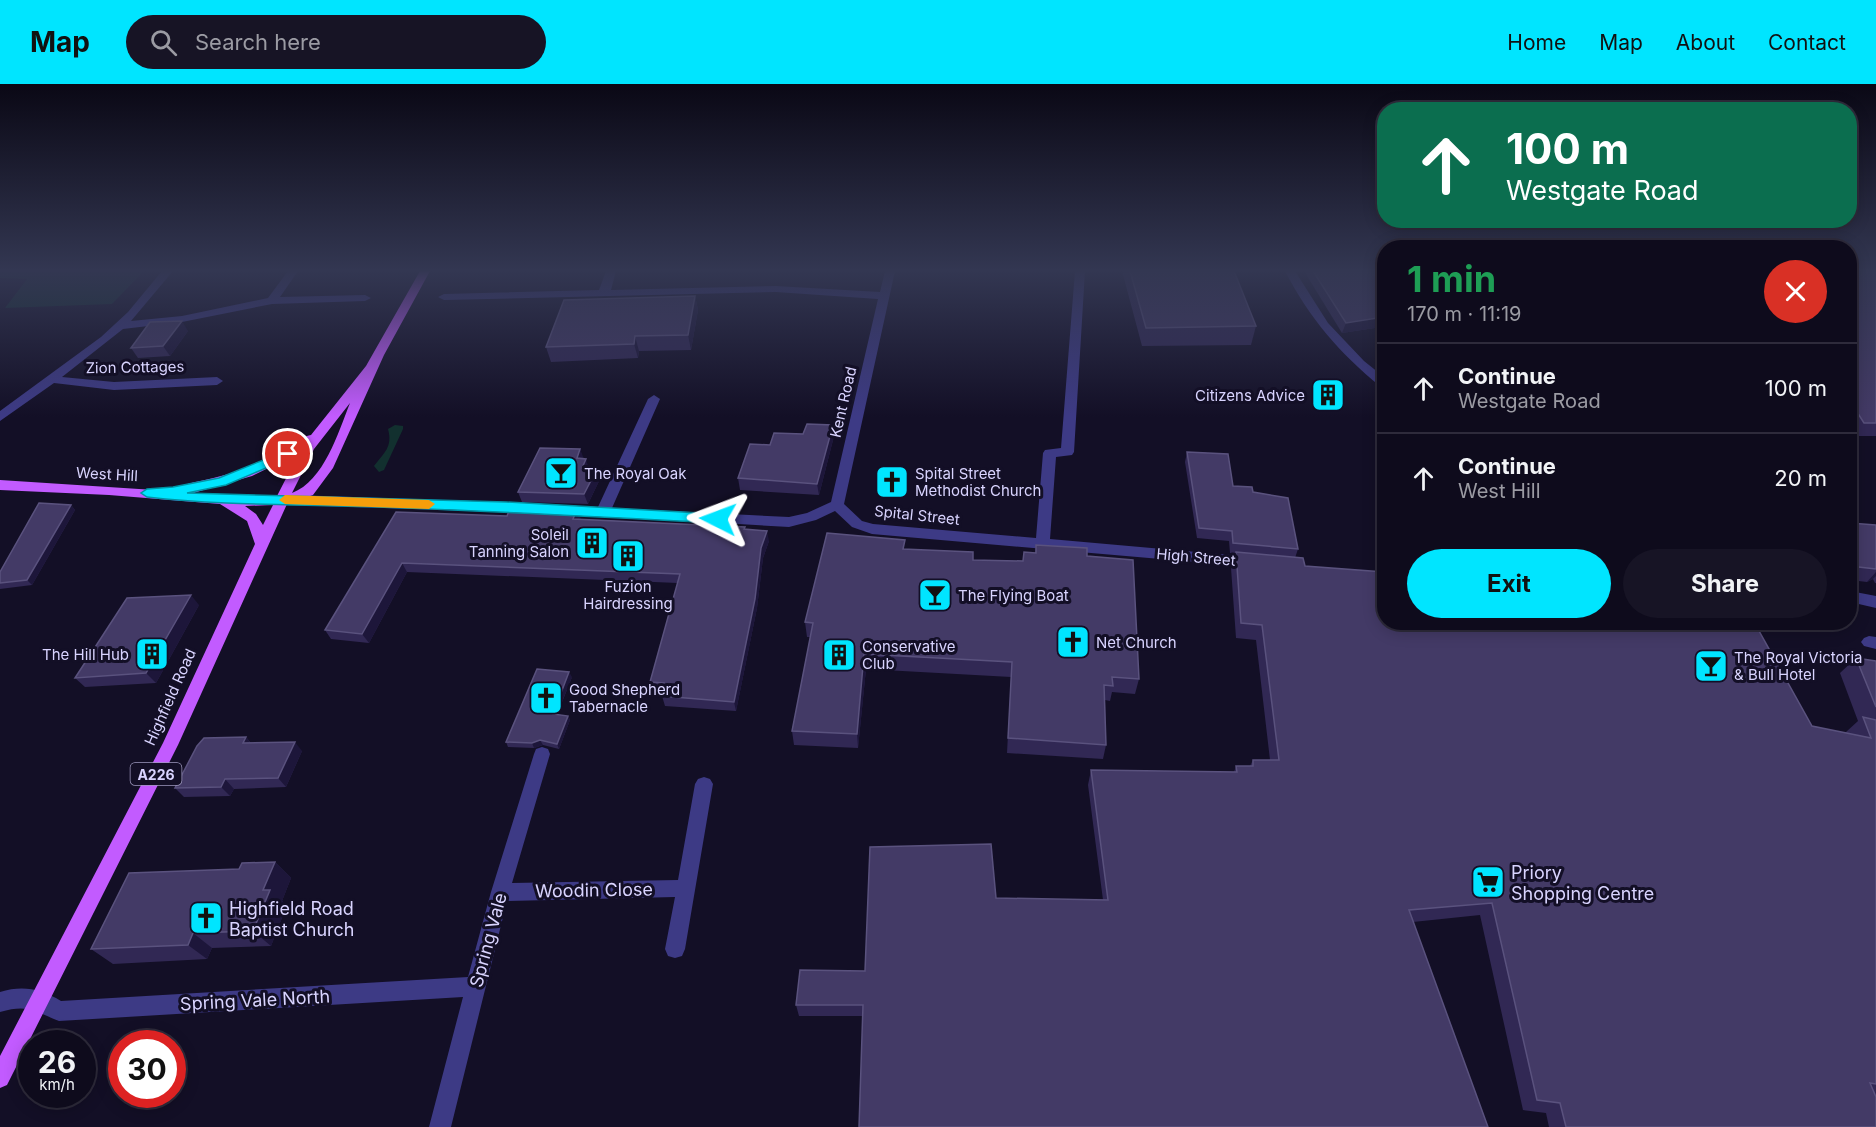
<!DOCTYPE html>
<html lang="en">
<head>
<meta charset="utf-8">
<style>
  :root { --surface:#0e0b1c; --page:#171425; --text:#f1f3f6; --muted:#9b9ba3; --line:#2e2b3b; --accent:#00e5ff }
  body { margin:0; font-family:Inter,sans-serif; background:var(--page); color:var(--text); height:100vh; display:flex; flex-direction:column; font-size:22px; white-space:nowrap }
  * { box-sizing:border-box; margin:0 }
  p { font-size:20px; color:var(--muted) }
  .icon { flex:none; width:33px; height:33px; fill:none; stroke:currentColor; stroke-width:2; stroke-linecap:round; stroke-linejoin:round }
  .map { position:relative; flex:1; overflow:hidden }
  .sheet { position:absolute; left:1377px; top:156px; width:480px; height:390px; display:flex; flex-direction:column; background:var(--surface); border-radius:24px; box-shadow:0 3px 15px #0003,0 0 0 2px var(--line) }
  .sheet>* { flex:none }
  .top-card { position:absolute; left:1377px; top:18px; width:480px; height:126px; border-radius:24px; box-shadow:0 3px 15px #0003,0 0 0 2px var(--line); background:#0b6e4f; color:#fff; overflow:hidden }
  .speed { position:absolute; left:18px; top:946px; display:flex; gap:12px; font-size:30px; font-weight:700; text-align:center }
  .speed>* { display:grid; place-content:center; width:78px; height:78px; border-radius:50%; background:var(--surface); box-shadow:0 3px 15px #0003,0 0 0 2px var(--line); line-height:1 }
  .speed small { font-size:15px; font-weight:400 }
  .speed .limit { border:9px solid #d22; background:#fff; color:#111 }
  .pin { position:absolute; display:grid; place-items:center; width:51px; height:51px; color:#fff; margin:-26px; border:3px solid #fff; border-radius:50%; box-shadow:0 2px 6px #0007 }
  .me { position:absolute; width:66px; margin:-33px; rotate:273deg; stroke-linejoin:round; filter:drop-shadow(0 0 4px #0008) }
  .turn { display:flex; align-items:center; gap:21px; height:126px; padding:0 30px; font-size:27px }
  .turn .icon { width:78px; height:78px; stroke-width:2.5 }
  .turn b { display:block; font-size:42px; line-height:51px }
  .round { display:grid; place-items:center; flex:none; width:63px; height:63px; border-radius:32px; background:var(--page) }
  .overview { display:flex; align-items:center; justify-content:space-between; height:102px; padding:0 30px }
  h1 { font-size:36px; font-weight:700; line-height:45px; color:#1e9e55 }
  .button { display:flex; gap:12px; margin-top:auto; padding:12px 30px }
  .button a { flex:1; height:69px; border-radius:36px; background:var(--accent); color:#111; font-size:24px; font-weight:700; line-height:69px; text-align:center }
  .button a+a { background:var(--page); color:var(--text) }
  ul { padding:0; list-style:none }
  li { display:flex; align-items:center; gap:18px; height:90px; padding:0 30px; border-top:2px solid var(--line) }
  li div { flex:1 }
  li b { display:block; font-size:22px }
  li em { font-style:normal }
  header { display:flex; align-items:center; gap:36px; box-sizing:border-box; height:84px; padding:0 30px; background:var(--accent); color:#111 }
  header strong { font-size:28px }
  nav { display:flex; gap:33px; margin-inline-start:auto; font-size:21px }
  .search { width:420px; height:54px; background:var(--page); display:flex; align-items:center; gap:15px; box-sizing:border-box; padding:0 21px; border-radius:33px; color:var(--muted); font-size:22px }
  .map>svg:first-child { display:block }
  .green { fill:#12302f }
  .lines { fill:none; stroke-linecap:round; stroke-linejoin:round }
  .pedestrian { fill:#3d3a85; fill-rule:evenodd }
  .minor { fill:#3d3a85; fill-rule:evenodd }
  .primary { fill:#c25bff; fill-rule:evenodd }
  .wall { fill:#312854 }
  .shaded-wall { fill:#1d163a }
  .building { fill:#433a66; stroke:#5a527e; stroke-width:1.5 }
  .route { fill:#00e5ff; stroke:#0095a6; stroke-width:1.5 }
  .slow { fill:#f59e0b }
  .labels { text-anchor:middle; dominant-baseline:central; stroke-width:6; stroke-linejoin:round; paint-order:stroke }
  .shield { fill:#130f26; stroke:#9e99be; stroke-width:1.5 }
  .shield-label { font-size:14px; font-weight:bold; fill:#d9d4ff }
  .street-label { font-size:15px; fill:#d9d4ff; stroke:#130f26 }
  .poi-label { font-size:15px; fill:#d9d4ff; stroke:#130f26; text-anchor:start }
  .near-poi-label { font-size:18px; fill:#d9d4ff; stroke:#130f26; text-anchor:start }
  .near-street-label { font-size:18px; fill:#d9d4ff; stroke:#130f26 }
</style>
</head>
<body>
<header>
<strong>Map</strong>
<div class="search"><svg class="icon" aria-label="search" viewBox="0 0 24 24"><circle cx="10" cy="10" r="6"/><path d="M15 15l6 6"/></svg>Search here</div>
<nav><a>Home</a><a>Map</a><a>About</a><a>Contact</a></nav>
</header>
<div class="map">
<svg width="1876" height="1043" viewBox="0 0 1876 1043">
  <rect width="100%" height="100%" fill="#130f26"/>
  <g class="green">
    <path d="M0,187H144L112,220L5,224L27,195L0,194Z"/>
    <path d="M395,341L403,342V345L384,386L379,388L374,382C384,369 393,363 388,345Z"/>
  </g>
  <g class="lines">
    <g class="pedestrian">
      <path d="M1850,507L1876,512V524L1850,518Z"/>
      <path d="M1869,552L1876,553V565L1864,562L1861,558L1864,554Z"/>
    </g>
    <g class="minor">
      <path d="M162,187H173L131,237L182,232L268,214L288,187H298L280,213L365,211L371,214L365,217L272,220L182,238L123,245L62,293L114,298L217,293L223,297L217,301L114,306L54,299L0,337V327L101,253L128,228Z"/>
      <path d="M606,187H616L611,206L776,202L880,208L885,187H895L844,420L862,437L873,440L1036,454L1043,369L1045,366L1061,364L1075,187H1085L1074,368L1072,371L1056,373L1050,455L1253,473L1260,478L1253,483L872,450L852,443L835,427L816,436L789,443L553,429L551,426L553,423L558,421L598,423L648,315L654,311L660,315L612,424L789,433L807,429L831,418L878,215L776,208L444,216L438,213L444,210L599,206Z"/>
      <path d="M1285,187H1295L1328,239L1364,277L1384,293V303L1380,302C1340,270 1308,232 1285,187Z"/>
      <path d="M294,411L531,419L538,424L531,429L294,421L287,416Z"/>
      <path d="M542,663L548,665L550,670L512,799L678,796L695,700L698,695L704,693L710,695L713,700L685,865L682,872L675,874L668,872L665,865L675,813L507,817L451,1043H429L463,913L59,937C34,927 28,920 0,928V908C23,901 41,905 61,917L468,893L491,808L534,670L536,665Z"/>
    </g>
    <path class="primary" d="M420,187H430L384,271L333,384L313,411L287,420L178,661L7,1001L0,1004V972L163,659L255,460L247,437L220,420L109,411L0,406V396L170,407L172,404C201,396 230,392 258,380C272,374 300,352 311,351L366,282ZM350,319C338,349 324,397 292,409L314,365ZM299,369L277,412L193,409L252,392ZM273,421L263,441L256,430L245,422Z"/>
  </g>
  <g class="wall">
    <path d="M1122,187H1234L1256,242L1251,261L1142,262Z"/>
    <path d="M1304,187H1384V235L1381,243L1342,249Z"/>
    <path d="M1850,187H1876V352H1853L1850,347Z"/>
    <path d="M695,212L698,226L691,266L639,267L638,274L551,278L546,263Z"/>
    <path d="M188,247L170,272L138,274L131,264Z"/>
    <path d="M834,352L819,411L740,406L738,394L770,361Z"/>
    <path d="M580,365L583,375L589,385L600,395L588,420L522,418L518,408Z"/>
    <path d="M1187,368L1233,402L1253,408L1298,465L1295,474L1305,482L1812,642L1846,649V648L1858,637L1840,589L1856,574L1876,577V1043H1549L1546,1029L1523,1026L1480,831L1413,838L863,932H799L796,921L865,887L996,814L1103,816L1088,701L1091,686L1234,688L1236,682H1250L1253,676H1270L1256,556L1236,554L1231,484L1235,470L1230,469L1229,457L1197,454L1185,378Z"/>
    <path d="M71,421L75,426L32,501L0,505V488Z"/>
    <path d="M396,428L581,435L745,443V445L769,457L763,474L757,524L736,627L665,622L662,612V608H653L650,598L678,499L407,488L369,559L331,555L325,546Z"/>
    <path d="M1850,439L1876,441V499H1875L1873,495L1867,498L1850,496Z"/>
    <path d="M1036,461L1087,472L1139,595L1135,610L1112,608L1110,617L1105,616L1106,661L1103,675L1007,669L1011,593L866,585L858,664L794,661L792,647L810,553H807L805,538L905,465L973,476L1023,477L1035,469Z"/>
    <path d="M199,521L156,599L85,603L75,594Z"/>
    <path d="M572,593L557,631L568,632L570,636L559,665L543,661L534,664L508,663L506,658Z"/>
    <path d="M246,653L251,659L302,667L286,703L234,705L230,712L184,713L175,704Z"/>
    <path d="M275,778L291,794L282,817L287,821L271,862L212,864L207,875L113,880L91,865L239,785Z"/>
  </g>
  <g class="shaded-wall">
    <path d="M695,212L698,226L691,266L688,251Z"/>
    <path d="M1384,233L1381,243L1342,249L1346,239Z"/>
    <path d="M182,237L188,247L170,272L163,262Z"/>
    <path d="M635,252L639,267L638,274L634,260Z"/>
    <path d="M833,341L834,352L819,411L817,400Z"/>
    <path d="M580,365L584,375L577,374Z"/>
    <path d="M586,375L589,385L582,384Z"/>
    <path d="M597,385L600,395L588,420L584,410Z"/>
    <path d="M71,421L75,426L32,501L27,496Z"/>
    <path d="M577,425L581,435H573Z"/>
    <path d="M767,447L769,457L763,474L757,524L736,627L734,618L761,464Z"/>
    <path d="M402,479L407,488L369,559L362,550Z"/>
    <path d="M1876,488V492L1873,495L1867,498Z"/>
    <path d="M191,511L199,521L156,599L146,589Z"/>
    <path d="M864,570L866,585L858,664L857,650Z"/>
    <path d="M569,588L572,593L555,635L553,630Z"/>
    <path d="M568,632L570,636L559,665L557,660Z"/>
    <path d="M246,653L254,663L243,659Z"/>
    <path d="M540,656L543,661L534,664L532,659Z"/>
    <path d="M295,658L302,667L286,703L278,694Z"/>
    <path d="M225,695L234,705L230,712L221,703Z"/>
    <path d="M275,778L291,794L282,817L287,821L271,862L253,847L263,806Z"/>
    <path d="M193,849L212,864L207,875L188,861Z"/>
  </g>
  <g class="building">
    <path d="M1130,187H1234L1256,242L1146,244Z"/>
    <path d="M1313,187H1384V226H1380L1384,233L1346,239Z"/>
    <path d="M1850,187H1876V339H1864L1850,317Z"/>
    <path d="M695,212L688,251L635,252L634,260L546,263L564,216Z"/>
    <path d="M182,237L163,262L131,264L150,238Z"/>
    <path d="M807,340L833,341L817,400L738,394L750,360L770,361L774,349L803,350Z"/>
    <path d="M540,364L580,365L577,374L586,375L582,384L597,385L584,410L518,408Z"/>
    <path d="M1187,368L1228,370L1233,402L1252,403L1253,408L1288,414L1298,465L1233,459L1232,447L1199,444Z"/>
    <path d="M39,419L71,421L27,496L0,499V488Z"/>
    <path d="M511,422L577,425L573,435L745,443L744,445L767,447L761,464L755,515L734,618L662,612L664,599L650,598L680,490L402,479L362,550L325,546L396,428L507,432Z"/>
    <path d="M1850,439L1876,441V485L1850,482Z"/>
    <path d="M827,449L905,456L903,465L973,468V476L1023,477L1024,468L1036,469V461L1087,464V472L1133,476L1139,595L1112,593L1113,602L1104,601L1106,661L1008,654L1012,578L864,570L857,650L792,647L813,539L805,538Z"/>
    <path d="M1236,468L1303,474L1305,482L1384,488V538H1754L1812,642L1871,654L1863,633L1876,636V1000L1870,999L1876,1013V1043H1566L1560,1019L1537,1016L1492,819L1409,826L1488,1043H859L863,921H796L800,886L865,887L870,763L991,760L996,814L1108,816L1091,686L1237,688L1236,682H1253V676H1279L1262,541L1241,539Z"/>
    <path d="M191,511L146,589L75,594L127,514Z"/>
    <path d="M1856,574L1876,577V623Z"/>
    <path d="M537,585L569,588L553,630L568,632L557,660L540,656L532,659L506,658Z"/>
    <path d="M246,653L243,659L295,658L278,694L225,695L221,703L175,704L197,662L204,654Z"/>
    <path d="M275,778L263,806H270L253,847L193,849L188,861L91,865L129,789L239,785L242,779Z"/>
  </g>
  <linearGradient id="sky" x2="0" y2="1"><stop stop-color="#0a0815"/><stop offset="0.56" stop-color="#333752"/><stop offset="1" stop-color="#333752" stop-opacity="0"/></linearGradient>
  <rect width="1876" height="333" fill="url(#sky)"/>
  <path class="route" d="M288,366L292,367V373L226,401L187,409L506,418L718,430L725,435L718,439C605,433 492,427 378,423C301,420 224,422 147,413L141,409L147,405L173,403L219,394Z"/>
  <path class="slow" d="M285,411L429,416L435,420L429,425L285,420L279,416Z"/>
  <defs>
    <symbol id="building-square" viewBox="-11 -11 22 22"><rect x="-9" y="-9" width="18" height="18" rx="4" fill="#00e5ff" stroke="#130f26"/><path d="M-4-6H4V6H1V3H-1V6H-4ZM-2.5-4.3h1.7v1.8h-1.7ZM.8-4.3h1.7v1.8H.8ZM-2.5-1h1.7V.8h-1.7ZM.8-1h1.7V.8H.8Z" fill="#111"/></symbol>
    <symbol id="bar-square" viewBox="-11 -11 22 22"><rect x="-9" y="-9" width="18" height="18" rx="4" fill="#00e5ff" stroke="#130f26"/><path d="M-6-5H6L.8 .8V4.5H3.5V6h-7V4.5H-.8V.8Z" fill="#111"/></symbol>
    <symbol id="church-square" viewBox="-11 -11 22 22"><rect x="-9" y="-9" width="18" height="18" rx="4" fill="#00e5ff" stroke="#130f26"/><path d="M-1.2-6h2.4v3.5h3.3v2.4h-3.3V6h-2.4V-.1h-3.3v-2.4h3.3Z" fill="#111"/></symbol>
    <symbol id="supermarket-square" viewBox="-11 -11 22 22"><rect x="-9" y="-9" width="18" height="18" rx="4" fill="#00e5ff" stroke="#130f26"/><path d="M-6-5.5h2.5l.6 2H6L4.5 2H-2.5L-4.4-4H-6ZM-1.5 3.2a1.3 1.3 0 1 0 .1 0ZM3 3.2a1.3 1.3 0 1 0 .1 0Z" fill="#111"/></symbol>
  </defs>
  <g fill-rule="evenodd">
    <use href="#building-square" x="1309" y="292" width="38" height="38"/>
    <use href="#bar-square" x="542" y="370" width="38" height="38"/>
    <use href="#church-square" x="873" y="379" width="38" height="38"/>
    <use href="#building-square" x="573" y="440" width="38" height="38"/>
    <use href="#building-square" x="609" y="453" width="38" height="38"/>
    <use href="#bar-square" x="916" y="492" width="38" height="38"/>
    <use href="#church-square" x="1054" y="539" width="38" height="38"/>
    <use href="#building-square" x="133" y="551" width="38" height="38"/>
    <use href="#building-square" x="820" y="552" width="38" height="38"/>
    <use href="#bar-square" x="1692" y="563" width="38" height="38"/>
    <use href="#church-square" x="527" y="595" width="38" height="38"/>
    <use href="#supermarket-square" x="1469" y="779" width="38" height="38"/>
    <use href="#church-square" x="187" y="815" width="38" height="38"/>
  </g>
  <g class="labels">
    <rect class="shield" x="130.5" y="679" width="51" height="22" rx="4.5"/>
    <g class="shield-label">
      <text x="156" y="690">A226</text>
    </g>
    <g class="street-label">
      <text transform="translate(135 283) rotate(-1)">Zion Cottages</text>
      <text transform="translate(843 318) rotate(-77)">Kent Road</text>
      <text transform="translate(107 390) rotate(3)">West Hill</text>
      <text transform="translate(917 431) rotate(6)">Spital Street</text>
      <text transform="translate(1196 473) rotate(5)">High Street</text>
      <text transform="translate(170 613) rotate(-66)">Highfield Road</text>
    </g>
    <g class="poi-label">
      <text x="1305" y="311" text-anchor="end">Citizens Advice</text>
      <text x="584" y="389">The Royal Oak</text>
      <text x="915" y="389">Spital Street<tspan x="915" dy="17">Methodist Church</tspan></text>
      <text x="569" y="450" text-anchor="end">Soleil<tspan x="569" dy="17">Tanning Salon</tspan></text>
      <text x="628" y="502" text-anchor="middle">Fuzion<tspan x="628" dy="17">Hairdressing</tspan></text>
      <text x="958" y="511">The Flying Boat</text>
      <text x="1096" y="558">Net Church</text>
      <text x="862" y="562">Conservative<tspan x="862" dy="17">Club</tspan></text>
      <text x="129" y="570" text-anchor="end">The Hill Hub</text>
      <text x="1734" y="573">The Royal Victoria<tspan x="1734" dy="17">&amp; Bull Hotel</tspan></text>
      <text x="569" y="605">Good Shepherd<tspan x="569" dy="17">Tabernacle</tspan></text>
    </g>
    <g class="near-poi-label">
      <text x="1511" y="788">Priory<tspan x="1511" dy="21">Shopping Centre</tspan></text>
      <text x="229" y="824">Highfield Road<tspan x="229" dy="21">Baptist Church</tspan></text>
    </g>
    <g class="near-street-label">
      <text transform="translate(594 806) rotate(-1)">Woodin Close</text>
      <text transform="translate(488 856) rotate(-75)">Spring Vale</text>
      <text transform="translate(255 916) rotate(-3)">Spring Vale North</text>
    </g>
  </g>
</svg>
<div class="speed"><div>26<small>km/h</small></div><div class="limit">30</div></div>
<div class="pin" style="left:288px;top:370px;background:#d93025"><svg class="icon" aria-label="arrive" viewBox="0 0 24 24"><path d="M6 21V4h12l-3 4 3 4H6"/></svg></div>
<svg class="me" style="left:718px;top:435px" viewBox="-20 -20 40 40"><path d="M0-17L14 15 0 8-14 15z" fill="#00e5ff" stroke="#fff" stroke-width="4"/></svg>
<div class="top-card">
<div class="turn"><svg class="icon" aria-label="ahead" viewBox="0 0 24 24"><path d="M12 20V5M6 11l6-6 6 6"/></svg><div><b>100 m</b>Westgate Road</div></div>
</div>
<section class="sheet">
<div class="overview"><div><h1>1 min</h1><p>170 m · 11:19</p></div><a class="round" style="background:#d93025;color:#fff"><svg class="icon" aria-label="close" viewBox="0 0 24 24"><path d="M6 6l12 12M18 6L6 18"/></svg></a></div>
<ul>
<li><svg class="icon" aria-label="ahead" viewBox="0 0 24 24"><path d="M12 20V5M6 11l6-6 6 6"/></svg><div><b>Continue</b><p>Westgate Road</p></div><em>100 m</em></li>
<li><svg class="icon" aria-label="ahead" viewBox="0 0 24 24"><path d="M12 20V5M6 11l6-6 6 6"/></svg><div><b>Continue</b><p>West Hill</p></div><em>20 m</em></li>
</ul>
<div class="button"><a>Exit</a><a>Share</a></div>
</section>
</div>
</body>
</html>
